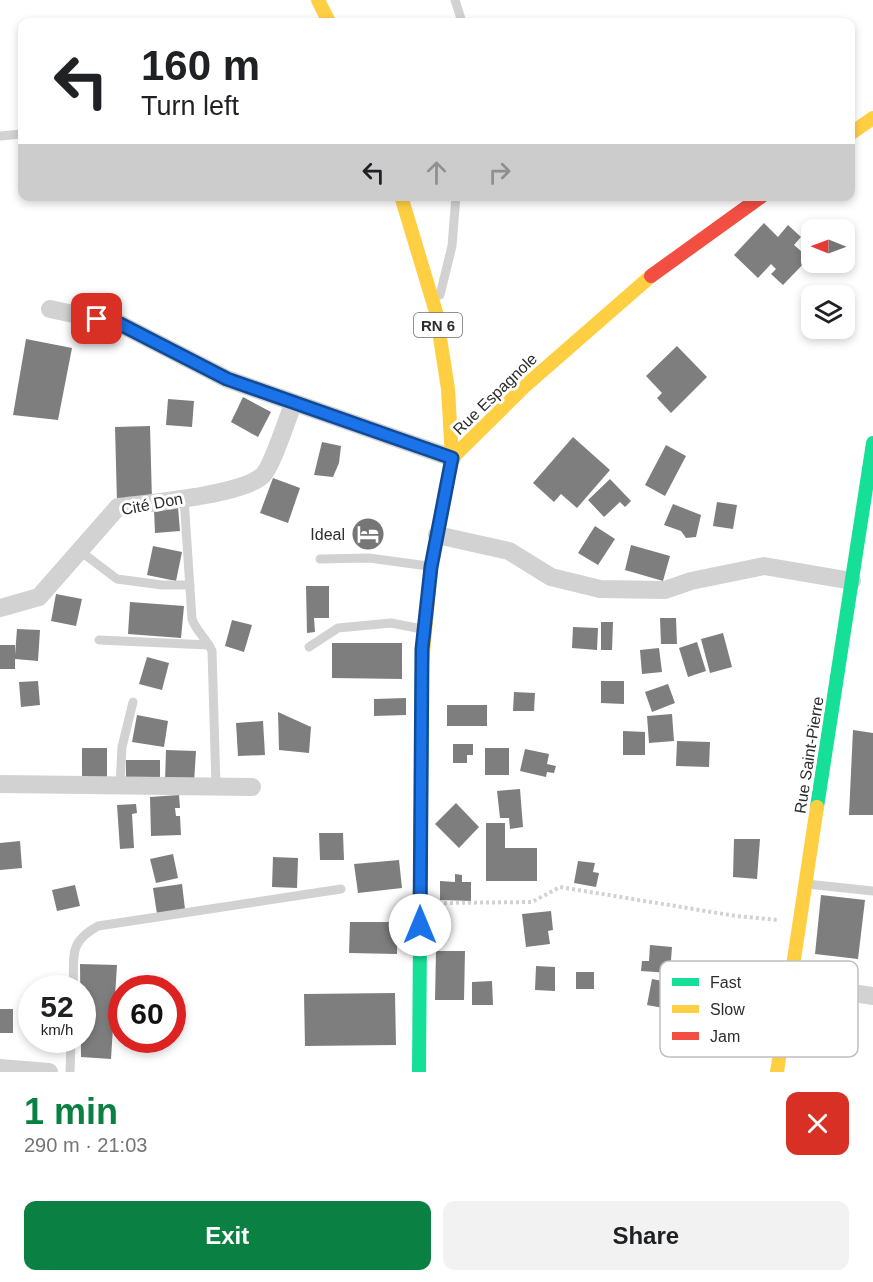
<!DOCTYPE html>
<html lang="en">
<head>
<meta charset="utf-8">
<style>
  :root { --surface:#fff; --page:#f2f2f2; --text:#202124; --muted:#757577; --accent:#0b8043 }
  body { margin:0; font-family:Arial,sans-serif; background:var(--page); color:var(--text); height:100vh; display:flex; flex-direction:column; font-size:22px; white-space:nowrap }
  * { box-sizing:border-box; margin:0 }
  p { font-size:20px; color:var(--muted) }
  .icon { flex:none; width:33px; height:33px; fill:none; stroke:currentColor; stroke-width:2; stroke-linecap:round; stroke-linejoin:round }
  .map { position:relative; height:1072px; overflow:hidden }
  .side { display:flex; flex-direction:column; background:var(--surface); flex:1 }
  .side>* { flex:none }
  .guide { position:absolute; left:18px; top:18px; width:837px; height:183px; border-radius:12px; box-shadow:0 3px 9px #0003; background:#fff; color:var(--text); overflow:hidden }
  .needle { width:39px; rotate:271deg }
  .controls { position:absolute; left:801px; top:219px; display:grid; gap:12px }
  .controls a { display:grid; place-items:center; width:54px; height:54px; border-radius:12px; background:var(--surface); box-shadow:0 3px 9px #0003; font-size:30px }
  .speed { position:absolute; left:18px; top:975px; display:flex; gap:12px; font-size:30px; font-weight:700; text-align:center }
  .speed>* { display:grid; place-content:center; width:78px; height:78px; border-radius:50%; background:var(--surface); box-shadow:0 3px 9px #0003; line-height:1 }
  .speed small { font-size:15px; font-weight:400 }
  .speed .limit { border:9px solid #d22; background:#fff; color:#111 }
  .pin { position:absolute; display:grid; place-items:center; width:51px; height:51px; color:#fff; margin:-26px; border-radius:12px; box-shadow:0 3px 9px #0006 }
  .me { position:absolute; width:66px; margin:-33px; rotate:0deg; stroke-linejoin:round; filter:drop-shadow(0 0 4px #0008) }
  .turn { display:flex; align-items:center; gap:21px; height:126px; padding:0 24px; font-size:27px }
  .turn .icon { width:78px; height:78px; stroke-width:2.5 }
  .turn b { display:block; font-size:42px; line-height:51px }
  .lanes { display:flex; align-items:center; height:57px; padding:0 24px; background:#0003; justify-content:center; gap:30px; direction:ltr }
  .lanes .off { opacity:.35 }
  .round { display:grid; place-items:center; flex:none; width:63px; height:63px; border-radius:12px; background:var(--page) }
  .summary { display:flex; align-items:center; justify-content:space-between; height:102px; padding:0 24px }
  h1 { font-size:36px; font-weight:700; line-height:45px; color:var(--accent) }
  .button { display:flex; gap:12px; margin-top:auto; padding:12px 24px }
  .button a { flex:1; height:69px; border-radius:12px; background:var(--accent); color:#fff; font-size:24px; font-weight:700; line-height:69px; text-align:center }
  .button a+a { background:var(--page); color:var(--text) }
  .map>svg:first-child { display:block }
  .building { fill:#7e7e7e }
  .lines { fill:none; stroke-linecap:round; stroke-linejoin:round }
  .path { stroke:#d2d2d2; stroke-width:4; stroke-dasharray:3 3; stroke-linecap:butt }
  .lane { stroke:#d2d2d2; stroke-width:9 }
  .street { stroke:#d2d2d2; stroke-width:18 }
  .fast { stroke:#16e098; stroke-width:14 }
  .slow { stroke:#ffcf43; stroke-width:14 }
  .jam { stroke:#f24e42; stroke-width:14 }
  .route-casing { stroke:#114b97; stroke-width:15 }
  .route { stroke:#1a73e8; stroke-width:10 }
  .labels { text-anchor:middle; dominant-baseline:central; stroke-width:6; stroke-linejoin:round; paint-order:stroke }
  .shield { fill:#fff; stroke:#6c6c6c; stroke-width:1.5 }
  .shield-label { font-size:15px; font-weight:bold; fill:#2d2d2d }
  .street-label { font-size:16px; fill:#2d2d2d; stroke:#fff }
  .poi-label { font-size:16px; fill:#2d2d2d; stroke:#fff; text-anchor:end }
  .key { fill:#fff; stroke:#c0c0c0; stroke-width:1.5 }
  .key-label { font-size:16px; fill:#2d2d2d }
</style>
</head>
<body>
<div class="map">
<svg width="873" height="1072" viewBox="0 0 873 1072">
  <rect width="100%" height="100%" fill="#fff"/>
  <g class="building">
    <path d="M764,223L778,237L788,225L801,237L794,245L809,258L783,285L771,274L776,269L771,264L758,278L734,255Z"/>
    <path d="M26,339L72,348L58,420L13,415Z"/>
    <path d="M677,346L707,377L671,413L657,398L662,393L646,376Z"/>
    <path d="M243,397L271,412L258,437L231,422Z"/>
    <path d="M168,399L194,401L192,427L166,425Z"/>
    <path d="M150,426L152,501L117,502L115,427Z"/>
    <path d="M573,437L610,470L577,508L561,494L554,502L533,483Z"/>
    <path d="M322,442L341,446L339,463L333,477L314,475Z"/>
    <path d="M666,445L686,456L665,496L645,485Z"/>
    <path d="M273,478L300,488L288,523L260,513Z"/>
    <path d="M610,479L631,501L625,507L620,502L604,517L588,500Z"/>
    <path d="M717,502L737,505L733,529L713,526Z"/>
    <path d="M673,504L701,515L696,537L686,538L681,531L664,525Z"/>
    <path d="M178,507L180,531L155,533L154,509Z"/>
    <path d="M595,526L615,539L598,565L578,553Z"/>
    <path d="M631,545L670,556L663,581L625,570Z"/>
    <path d="M153,546L182,552L176,581L147,575Z"/>
    <path d="M306,586H329V618H314L315,632L307,633Z"/>
    <path d="M56,594L82,599L76,626L51,621Z"/>
    <path d="M130,602L184,606L181,638L128,634Z"/>
    <path d="M660,618H676L677,644H661Z"/>
    <path d="M232,620L252,625L244,652L225,646Z"/>
    <path d="M601,622H613L612,650H601Z"/>
    <path d="M573,627L598,628L597,650L572,648Z"/>
    <path d="M17,629L40,630L38,661L15,659V669H0V645H15V655Z"/>
    <path d="M723,633L732,667L710,673L701,639Z"/>
    <path d="M697,642L706,671L688,677L679,648Z"/>
    <path d="M332,643H402V679L332,678Z"/>
    <path d="M659,648L662,672L642,674L640,650Z"/>
    <path d="M147,657L169,663L162,690L139,684Z"/>
    <path d="M38,681L40,705L21,707L19,682Z"/>
    <path d="M601,681H624V704L601,703Z"/>
    <path d="M668,684L675,703L652,712L645,692Z"/>
    <path d="M514,692L535,693L534,711H513Z"/>
    <path d="M406,698V715L374,716V699Z"/>
    <rect x="447" y="705" width="40" height="21"/>
    <path d="M278,712L311,727L309,753L279,750Z"/>
    <path d="M672,714L674,741L649,743L647,716Z"/>
    <path d="M137,715L168,721L164,747L132,742Z"/>
    <path d="M263,721L265,755L238,756L236,723Z"/>
    <path d="M853,730L873,733V815H849Z"/>
    <path d="M623,731L645,732V755H623Z"/>
    <path d="M677,741L710,742L709,767L676,766Z"/>
    <path d="M453,744H473V755H467V763H453Z"/>
    <rect x="82" y="748" width="25" height="34"/>
    <rect x="485" y="748" width="24" height="27"/>
    <path d="M525,749L549,754L547,764L556,766L554,773L547,772L546,777L520,771Z"/>
    <path d="M166,750L196,751L194,783L165,781Z"/>
    <path d="M126,760H160V782L126,783Z"/>
    <path d="M520,789L523,827L510,829L509,818H500L497,791Z"/>
    <path d="M179,795L180,808H175L176,816H180L181,835L151,836L150,797Z"/>
    <path d="M456,803L479,827L459,848L435,824Z"/>
    <path d="M136,804L137,813L132,814L134,848L120,849L117,805Z"/>
    <path d="M486,823H505V848H537V881H486Z"/>
    <path d="M319,833H343L344,860H320Z"/>
    <path d="M734,839H760L757,879L733,877Z"/>
    <path d="M20,841L22,868L0,870V843Z"/>
    <path d="M173,854L178,878L156,883L150,859Z"/>
    <path d="M273,857L298,858L297,888L272,887Z"/>
    <path d="M399,860L402,888L358,893L354,864Z"/>
    <path d="M578,861L595,863L593,872L599,873L596,887L574,883Z"/>
    <path d="M455,874L462,875V882H471V901L440,900V881L455,882Z"/>
    <path d="M182,884L185,909L157,914L153,888Z"/>
    <path d="M75,885L80,906L57,911L52,890Z"/>
    <path d="M821,895L865,900L858,959L815,954Z"/>
    <path d="M551,911L553,930L548,931L550,944L526,947L522,914Z"/>
    <path d="M350,922H397V954L349,953Z"/>
    <path d="M650,945L672,947L670,973L641,971L642,961H649Z"/>
    <path d="M436,951H465L464,1000H435Z"/>
    <path d="M80,964L117,965L111,1059L81,1057Z"/>
    <path d="M536,966L555,967V991L535,990Z"/>
    <rect x="576" y="972" width="18" height="17"/>
    <path d="M652,979L679,984L674,1010L647,1005Z"/>
    <path d="M492,981L493,1005H472V982Z"/>
    <path d="M395,993L396,1045L305,1046L304,994Z"/>
    <rect x="0" y="1009" width="13" height="24"/>
  </g>
  <g class="lines">
    <path class="path" d="M444,903L532,902L560,887L736,916L778,920"/>
    <g class="lane">
      <path d="M455,0L462,22"/>
      <path d="M0,136L22,134"/>
      <path d="M440,295L452,246L456,196"/>
      <path d="M184,498L192,619C196,631 206,638 212,651L216,786"/>
      <path d="M80,551L117,579L162,585H190"/>
      <path d="M320,559L369,558L428,566"/>
      <path d="M99,640L209,645"/>
      <path d="M309,647L338,628L391,623L422,629"/>
      <path d="M120,786L122,747L133,702"/>
      <path d="M807,884L873,891"/>
      <path d="M73,988C75,956 67,943 98,926L341,889"/>
      <path d="M70,1072L71,1040"/>
    </g>
    <g class="street">
      <path d="M50,309L120,324L227,379L452,458"/>
      <path d="M437,535L509,551L551,577L600,589L665,590L691,581L764,566L852,581"/>
      <path d="M0,608L39,597L118,507C149,503 241,495 262,476C271,469 288,417 293,404"/>
      <path d="M0,784L252,787"/>
      <path d="M790,983L873,996"/>
      <path d="M0,1068L49,1072"/>
    </g>
    <g class="fast">
      <path d="M817,807L873,443"/>
      <path d="M419,1072L422,664"/>
    </g>
    <g class="slow">
      <path d="M318,0L329,22"/>
      <path d="M850,134L873,118"/>
      <path d="M401,196L436,312L448,389L452,458L431,567L422,664"/>
      <path d="M452,458L525,386L651,276"/>
      <path d="M777,1072L817,807"/>
    </g>
    <path class="jam" d="M651,276L762,196"/>
  </g>
  <g class="lines">
    <defs>
      <path id="route" d="M97,319L120,324L227,379L452,458L431,567L422,649L420,925"/>
    </defs>
    <use href="#route" class="route-casing"/>
    <use href="#route" class="route"/>
  </g>
  <defs>
    <symbol id="hotel-disc" viewBox="-11 -11 22 22"><circle r="9.5" fill="#767676" stroke="#fff"/><path d="M-6-4.5h1.5V1H6V5H4.5V3h-9V5H-6ZM-4 0a1.8 1.8 0 1 1 3.6 0ZM.5 0V-2.5h3Q6-2.5 6 0Z" fill="#fff"/></symbol>
  </defs>
  <g fill-rule="evenodd">
    <use href="#hotel-disc" x="349" y="515" width="38" height="38"/>
  </g>
  <g class="labels">
    <rect class="shield" x="414" y="313" width="48" height="24" rx="4.5"/>
    <g class="shield-label">
      <text x="438" y="325">RN 6</text>
    </g>
    <g class="street-label">
      <text transform="translate(495 394) rotate(-44)">Rue Espagnole</text>
      <text transform="translate(152 504) rotate(-11)">Cité Don</text>
      <text transform="translate(809 755) rotate(-81)">Rue Saint-Pierre</text>
    </g>
    <g class="poi-label">
      <text x="345" y="534">Ideal</text>
    </g>
  </g>
  <rect x="660" y="961" width="198" height="96" rx="9" class="key"/>
  <rect x="672" y="978" width="27" height="8" fill="#16e098"/>
  <rect x="672" y="1005" width="27" height="8" fill="#ffcf43"/>
  <rect x="672" y="1032" width="27" height="8" fill="#f24e42"/>
  <g class="key-label">
    <text x="710" y="988">Fast</text>
    <text x="710" y="1015">Slow</text>
    <text x="710" y="1042">Jam</text>
  </g>
</svg>
<div class="controls">
<a><svg class="needle" viewBox="-14 -14 28 28"><path d="M0-13l5 13h-10z" fill="#e53935"/><path d="M0 13l5-13h-10z" fill="#757577"/></svg></a>
<a><svg class="icon" aria-label="layers" viewBox="0 0 24 24"><path d="M12 4l9 5-9 5-9-5zM3 14l9 5 9-5"/></svg></a>
</div>
<div class="speed"><div>52<small>km/h</small></div><div class="limit">60</div></div>
<div class="pin" style="left:97px;top:319px;background:#d93025"><svg class="icon" aria-label="arrive" viewBox="0 0 24 24"><path d="M6 21V4h12l-3 4 3 4H6"/></svg></div>
<svg class="me" style="left:420px;top:925px" viewBox="-20 -20 40 40"><circle r="19" fill="#fff"/><path d="M0-13L10 11 0 6-10 11z" fill="#1a73e8"/></svg>
<div class="guide">
<div class="turn"><svg class="icon" aria-label="left" viewBox="0 0 24 24"><path d="M17 20v-9H6M10 6l-5 5 5 5"/></svg><div><b>160 m</b>Turn left</div></div>
<div class="lanes"><svg class="icon" aria-label="left" viewBox="0 0 24 24"><path d="M17 20v-9H6M10 6l-5 5 5 5"/></svg><svg class="icon off" aria-label="ahead" viewBox="0 0 24 24"><path d="M12 20V5M6 11l6-6 6 6"/></svg><svg class="icon off" aria-label="right" viewBox="0 0 24 24"><path d="M7 20v-9h11M14 6l5 5-5 5"/></svg></div>
</div>
</div>
<section class="side">
<div class="summary"><div><h1>1 min</h1><p>290 m · 21:03</p></div><a class="round" style="background:#d93025;color:#fff"><svg class="icon" aria-label="close" viewBox="0 0 24 24"><path d="M6 6l12 12M18 6L6 18"/></svg></a></div>
<div class="button"><a>Exit</a><a>Share</a></div>
</section>
</body>
</html>
